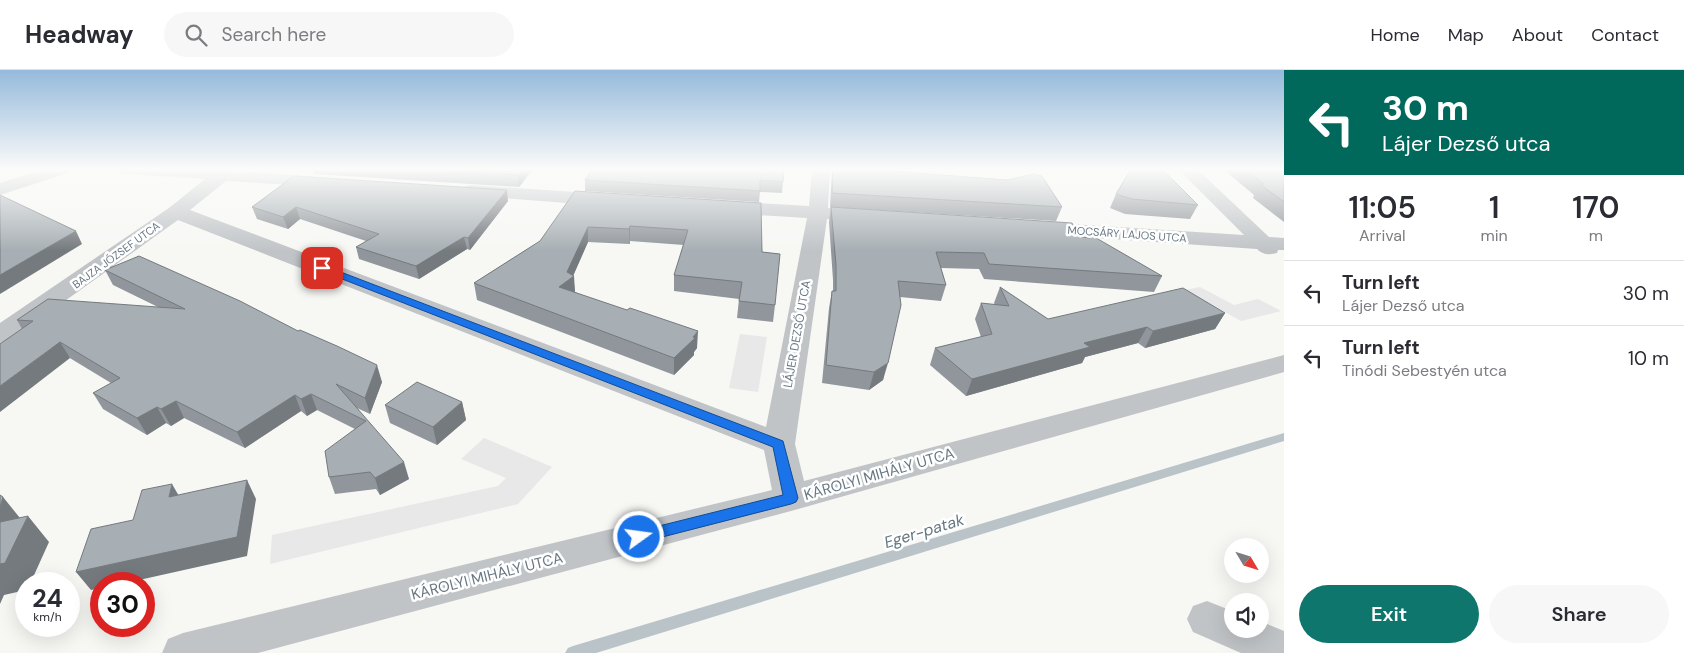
<!DOCTYPE html>
<html lang="en">
<head>
<meta charset="utf-8">
<style>
  :root { --surface:#fff; --page:#f7f7f7; --text:#2b2b33; --muted:#7c7c81; --line:#e1e1e2; --accent:#0f766e }
  body { margin:0; font-family:"DM Sans",sans-serif; background:var(--page); color:var(--text); height:100vh; display:flex; flex-direction:column; font-size:19px; white-space:nowrap }
  * { box-sizing:border-box; margin:0 }
  p { font-size:16px; color:var(--muted) }
  .icon { flex:none; width:28px; height:28px; fill:none; stroke:currentColor; stroke-width:2; stroke-linecap:round; stroke-linejoin:round }
  .map { position:relative; flex:1; overflow:hidden }
  .details { display:flex; flex-direction:column; background:var(--surface); width:400px }
  .details>* { flex:none }
  .guide { background:#00695c; color:#fff; overflow:hidden }
  .needle { width:32px; rotate:128deg }
  .controls { position:absolute; left:1224px; top:468px; display:grid; gap:10px }
  .controls a { display:grid; place-items:center; width:45px; height:45px; border-radius:50%; background:var(--surface); box-shadow:0 5px 20px #0002; font-size:25px }
  .speed { position:absolute; left:15px; top:502px; display:flex; gap:10px; font-size:25px; font-weight:700; text-align:center }
  .speed>* { display:grid; place-content:center; width:65px; height:65px; border-radius:50%; background:var(--surface); box-shadow:0 5px 20px #0002; line-height:1 }
  .speed small { font-size:12px; font-weight:400 }
  .speed .limit { border:8px solid #d22; background:#fff; color:#111 }
  .pin { position:absolute; display:grid; place-items:center; width:42px; height:42px; color:#fff; margin:-21px; border-radius:10px; box-shadow:0 2px 8px #0006 }
  .me { position:absolute; width:55px; margin:-28px; rotate:76deg; stroke-linejoin:round; filter:drop-shadow(0 0 4px #0008) }
  .turn { display:flex; align-items:center; gap:18px; height:105px; padding:0 15px; font-size:22px }
  .turn .icon { width:65px; height:65px; stroke-width:2.5 }
  .turn b { display:block; font-size:35px; line-height:42px }
  .eta { display:flex; justify-content:space-evenly; align-items:center; height:85px; text-align:center }
  .eta b { font-size:30px; font-weight:600; line-height:35px }
  .button { display:flex; gap:10px; margin-top:auto; padding:10px 15px }
  .button a { flex:1; height:58px; border-radius:30px; background:var(--accent); color:#fff; font-size:20px; font-weight:600; line-height:58px; text-align:center }
  .button a+a { background:var(--page); color:var(--text) }
  ul { padding:0; list-style:none }
  li { display:flex; align-items:center; gap:15px; height:65px; padding:0 15px; border-top:1px solid var(--line) }
  li div { flex:1 }
  li b { display:block; font-size:19px }
  li em { font-style:normal }
  header { display:flex; align-items:center; gap:30px; box-sizing:border-box; height:70px; padding:0 25px; background:var(--surface); border-bottom:1px solid var(--line) }
  header strong { font-size:24px }
  nav { display:flex; gap:28px; margin-inline-start:auto; font-size:18px }
  .search { width:350px; height:45px; background:var(--page); display:flex; align-items:center; gap:12px; box-sizing:border-box; padding:0 18px; border-radius:28px; color:var(--muted); font-size:19px }
  main { display:flex; flex:1; min-height:0 }
  .map>svg:first-child { display:block }
  .built { fill:#e7e8e7 }
  .lines { fill:none; stroke-linecap:round; stroke-linejoin:round }
  .stream { fill:#b9c3c8; fill-rule:evenodd }
  .minor { fill:#c0c4c7; fill-rule:evenodd }
  .wall { fill:#90969b }
  .shaded-wall { fill:#757a7e }
  .building { fill:#a7afb4; stroke:#757a7e }
  .route { fill:#1a73e8; stroke:#114b97 }
  .labels { text-anchor:middle; dominant-baseline:central; stroke-width:5; stroke-linejoin:round; paint-order:stroke }
  .far-street-label { font-size:11px; fill:#677783; stroke:#fff }
  .street-label { font-size:12px; fill:#677783; stroke:#fff }
  .near-street-label { font-size:15px; fill:#677783; stroke:#fff }
  .near-water-label { font-size:16px; font-style:italic; fill:#63777f; stroke:#fff }
</style>
</head>
<body>
<header>
<strong>Headway</strong>
<div class="search"><svg class="icon" aria-label="search" viewBox="0 0 24 24"><circle cx="10" cy="10" r="6"/><path d="M15 15l6 6"/></svg>Search here</div>
<nav><a>Home</a><a>Map</a><a>About</a><a>Contact</a></nav>
</header>
<main>
<div class="map">
<svg width="1284" height="583" viewBox="0 0 1284 583">
  <rect width="100%" height="100%" fill="#f7f7f4"/>
  <g class="built">
    <path d="M1200,217L1234,235L1258,229L1281,241L1241,251L1185,220Z"/>
    <path d="M740,264L767,267L758,322L729,318Z"/>
    <path d="M484,368L552,397L518,434L270,494L272,465L498,416L506,408L461,389Z"/>
  </g>
  <g class="lines">
    <path class="stream" d="M1284,363V371L596,583H565L568,578L573,576Z"/>
    <g class="minor">
      <path d="M44,99H71L68,103L0,125V113Z"/>
      <path d="M117,99H236V101L333,108L336,112L333,116L327,117L226,111L190,140L766,357L807,148L724,143L717,141L714,137L717,133L724,131L809,136L812,99H830L828,138L875,142L878,146L875,150L868,152L827,149L795,374L804,411L1284,285V302L791,441L258,583H162L168,569L183,563L772,420L764,380L178,150L9,271L0,273V253L169,138L205,109L126,104L120,103Z"/>
      <path d="M1178,99H1197L1269,167L1284,168V180H1278L1277,183C1269,185 1263,185 1257,179L1039,164L1032,162L1029,158L1032,154L1039,152L1244,165Z"/>
      <path d="M470,115L606,124L613,126L616,130L613,134L606,136L463,125L461,121L463,117Z"/>
      <path d="M1207,531L1232,541V559H1260V551L1284,561V583H1241L1193,562L1187,549L1193,536Z"/>
    </g>
  </g>
  <g class="wall">
    <path d="M313,99H533L519,117L314,104Z"/>
    <path d="M592,99L783,112L782,123L760,122L759,132L585,121V110Z"/>
    <path d="M832,99H890V101L1062,137L1056,151L830,137Z"/>
    <path d="M1223,99H1284V152L1253,128L1254,125Z"/>
    <path d="M575,121L762,182L775,235L773,252L737,248L739,229L674,221V205L684,175L630,171V174L588,172L573,206L575,222L697,278L694,282V285L674,305L477,230L474,213L540,171Z"/>
    <path d="M1116,124L1198,135L1190,149L1125,144L1110,138Z"/>
    <path d="M508,131L470,180L467,179L419,209L359,189L356,177L366,171L300,149L288,159L257,149L252,137Z"/>
    <path d="M831,137L1081,167L1162,206L1154,222L984,209L979,199L941,198L946,215L941,231L900,227L883,310L869,320L822,313L829,238L832,221H833V210L829,152Z"/>
    <path d="M105,200L382,312L370,344L357,338L409,409L380,425L376,419L335,424L329,407L355,359L317,340L307,346L301,341L245,378L184,348L171,356L166,353L147,365L103,339L93,323L111,313L22,259L17,250L158,237L113,215Z"/>
    <path d="M1000,217L1048,249L1225,243L1215,259L1145,278L1138,273L1085,287L1082,293L966,326L930,295L935,278L981,267L975,249L981,233L995,235L994,233Z"/>
    <path d="M462,332L466,350L437,375L390,353L385,335Z"/>
  </g>
  <g class="shaded-wall">
    <path d="M523,99H533L519,117L518,105Z"/>
    <path d="M507,120L508,131L470,180L468,168Z"/>
    <path d="M296,137L300,149L288,159L283,147Z"/>
    <path d="M630,156V174L629,159Z"/>
    <path d="M588,157V172L573,206H574L575,222L559,217L567,202Z"/>
    <path d="M76,161L82,174L0,224V205Z"/>
    <path d="M464,167L467,179L419,209L416,196Z"/>
    <path d="M1225,243L1215,259L1145,278L1153,261Z"/>
    <path d="M1147,257L1138,273L1085,287L1082,293L966,326L972,309L1084,273Z"/>
    <path d="M698,261L697,278L694,282V285L674,305V288Z"/>
    <path d="M60,272L70,288L0,342V316Z"/>
    <path d="M888,293L883,310L869,320L874,302Z"/>
    <path d="M377,295L382,312L370,344L365,328Z"/>
    <path d="M311,324L317,340L307,346L301,329Z"/>
    <path d="M295,325L301,341L245,378L237,362Z"/>
    <path d="M176,331L184,348L171,356L161,339Z"/>
    <path d="M462,332L466,350L437,375L433,357Z"/>
    <path d="M157,337L166,353L147,365L137,348Z"/>
    <path d="M404,392L409,409L380,425L375,408Z"/>
    <path d="M247,410L256,429L247,486L121,514H101V518L91,520L76,502Z"/>
    <path d="M172,414L183,433L169,427Z"/>
    <path d="M3,427L24,453L28,446L49,472L30,514H26V520L4,525L0,534V437Z"/>
  </g>
  <g class="building">
    <path d="M415,99H523L518,105Z"/>
    <path d="M592,99H784L783,112L760,110V121L585,110Z"/>
    <path d="M833,99H890V101L1007,110L1033,104L1042,106L1062,137L832,123Z"/>
    <path d="M1131,99H1162L1198,135L1132,129L1116,124Z"/>
    <path d="M1245,99H1284V132L1260,114H1264Z"/>
    <path d="M294,106L507,120L468,168L464,167L416,196L356,177L379,164L296,137L283,147L252,137Z"/>
    <path d="M575,121L761,133L762,182L780,184L775,235L739,231L742,212L674,205L688,160L630,156L629,159L588,157L567,202L574,206L559,217L627,240L630,238L698,261L693,267L695,268L674,288L474,213L540,171Z"/>
    <path d="M0,125L76,161L0,205Z"/>
    <path d="M831,137L1072,153L1081,167L1090,168L1091,165L1162,206L989,194L984,183L936,182L946,215L898,211L901,235L888,293L874,302L826,295L832,221H836V195Z"/>
    <path d="M139,186L240,231L298,261L300,260L337,276L377,295L365,328L336,314L404,392L375,408L370,402L329,407L325,381L366,351L311,324L301,329L295,325L237,362L176,331L161,339L157,337L137,348L93,323L120,308L60,272L0,316V274L33,251L17,250L48,229L185,239L105,200Z"/>
    <path d="M1000,217L1048,249L1183,218L1225,243L1153,261L1147,257L1084,273L1090,277L972,309L935,278L992,264L981,233L1009,236Z"/>
    <path d="M417,312L462,332L433,357L385,335Z"/>
    <path d="M247,410L237,467L76,502L91,459L133,450L142,420L172,414L169,427Z"/>
    <path d="M0,425L3,427L0,437Z"/>
    <path d="M28,446L5,493L0,494V452Z"/>
  </g>
  <linearGradient id="sky" x2="0" y2="1"><stop stop-color="#95badb"/><stop offset="0.55" stop-color="#fbfbfa"/><stop offset="1" stop-color="#fbfbfa" stop-opacity="0"/></linearGradient>
  <rect width="1284" height="181" fill="url(#sky)"/>
  <path class="route" d="M319,196H325L783,371L798,428L796,432L791,434L639,473L633,471L631,467L633,463L639,461L783,425L773,377L319,200Z"/>
  <g class="labels">
    <g class="far-street-label">
      <text transform="translate(1127 164) rotate(4)">MOCSÁRY LAJOS UTCA</text>
      <text transform="translate(116 185) rotate(-36)">BAJZA JÓZSEF UTCA</text>
    </g>
    <g class="street-label">
      <text transform="translate(797 264) rotate(-80)">LÁJER DEZSŐ UTCA</text>
    </g>
    <g class="near-street-label">
      <text transform="translate(879 404) rotate(-16)">KÁROLYI MIHÁLY UTCA</text>
      <text transform="translate(487 506) rotate(-14)">KÁROLYI MIHÁLY UTCA</text>
    </g>
    <g class="near-water-label">
      <text transform="translate(924 461) rotate(-17)">Eger-patak</text>
    </g>
  </g>
</svg>
<div class="controls">
<a><svg class="needle" viewBox="-14 -14 28 28"><path d="M0-13l5 13h-10z" fill="#e53935"/><path d="M0 13l5-13h-10z" fill="#7c7c81"/></svg></a>
<a><svg class="icon" aria-label="sound" viewBox="0 0 24 24"><path d="M4 9h4l5-4v14l-5-4H4zM17 9q2 3 0 6"/></svg></a>
</div>
<div class="speed"><div>24<small>km/h</small></div><div class="limit">30</div></div>
<div class="pin" style="left:322px;top:198px;background:#d93025"><svg class="icon" aria-label="arrive" viewBox="0 0 24 24"><path d="M6 21V4h12l-3 4 3 4H6"/></svg></div>
<svg class="me" style="left:639px;top:467px" viewBox="-20 -20 40 40"><circle r="17" fill="#1a73e8" stroke="#fff" stroke-width="3"/><path d="M0-11L8 9 0 5-8 9z" fill="#fff"/></svg>
</div>
<section class="details">
<div class="guide">
<div class="turn"><svg class="icon" aria-label="left" viewBox="0 0 24 24"><path d="M17 20v-9H6M10 6l-5 5 5 5"/></svg><div><b>30 m</b>Lájer Dezső utca</div></div>
</div>
<div class="eta">
<div><b>11:05</b><p>Arrival</p></div>
<div><b>1</b><p>min</p></div>
<div><b>170</b><p>m</p></div>
</div>
<ul>
<li><svg class="icon" aria-label="left" viewBox="0 0 24 24"><path d="M17 20v-9H6M10 6l-5 5 5 5"/></svg><div><b>Turn left</b><p>Lájer Dezső utca</p></div><em>30 m</em></li>
<li><svg class="icon" aria-label="left" viewBox="0 0 24 24"><path d="M17 20v-9H6M10 6l-5 5 5 5"/></svg><div><b>Turn left</b><p>Tinódi Sebestyén utca</p></div><em>10 m</em></li>
</ul>
<div class="button"><a>Exit</a><a>Share</a></div>
</section>
</main>
</body>
</html>
